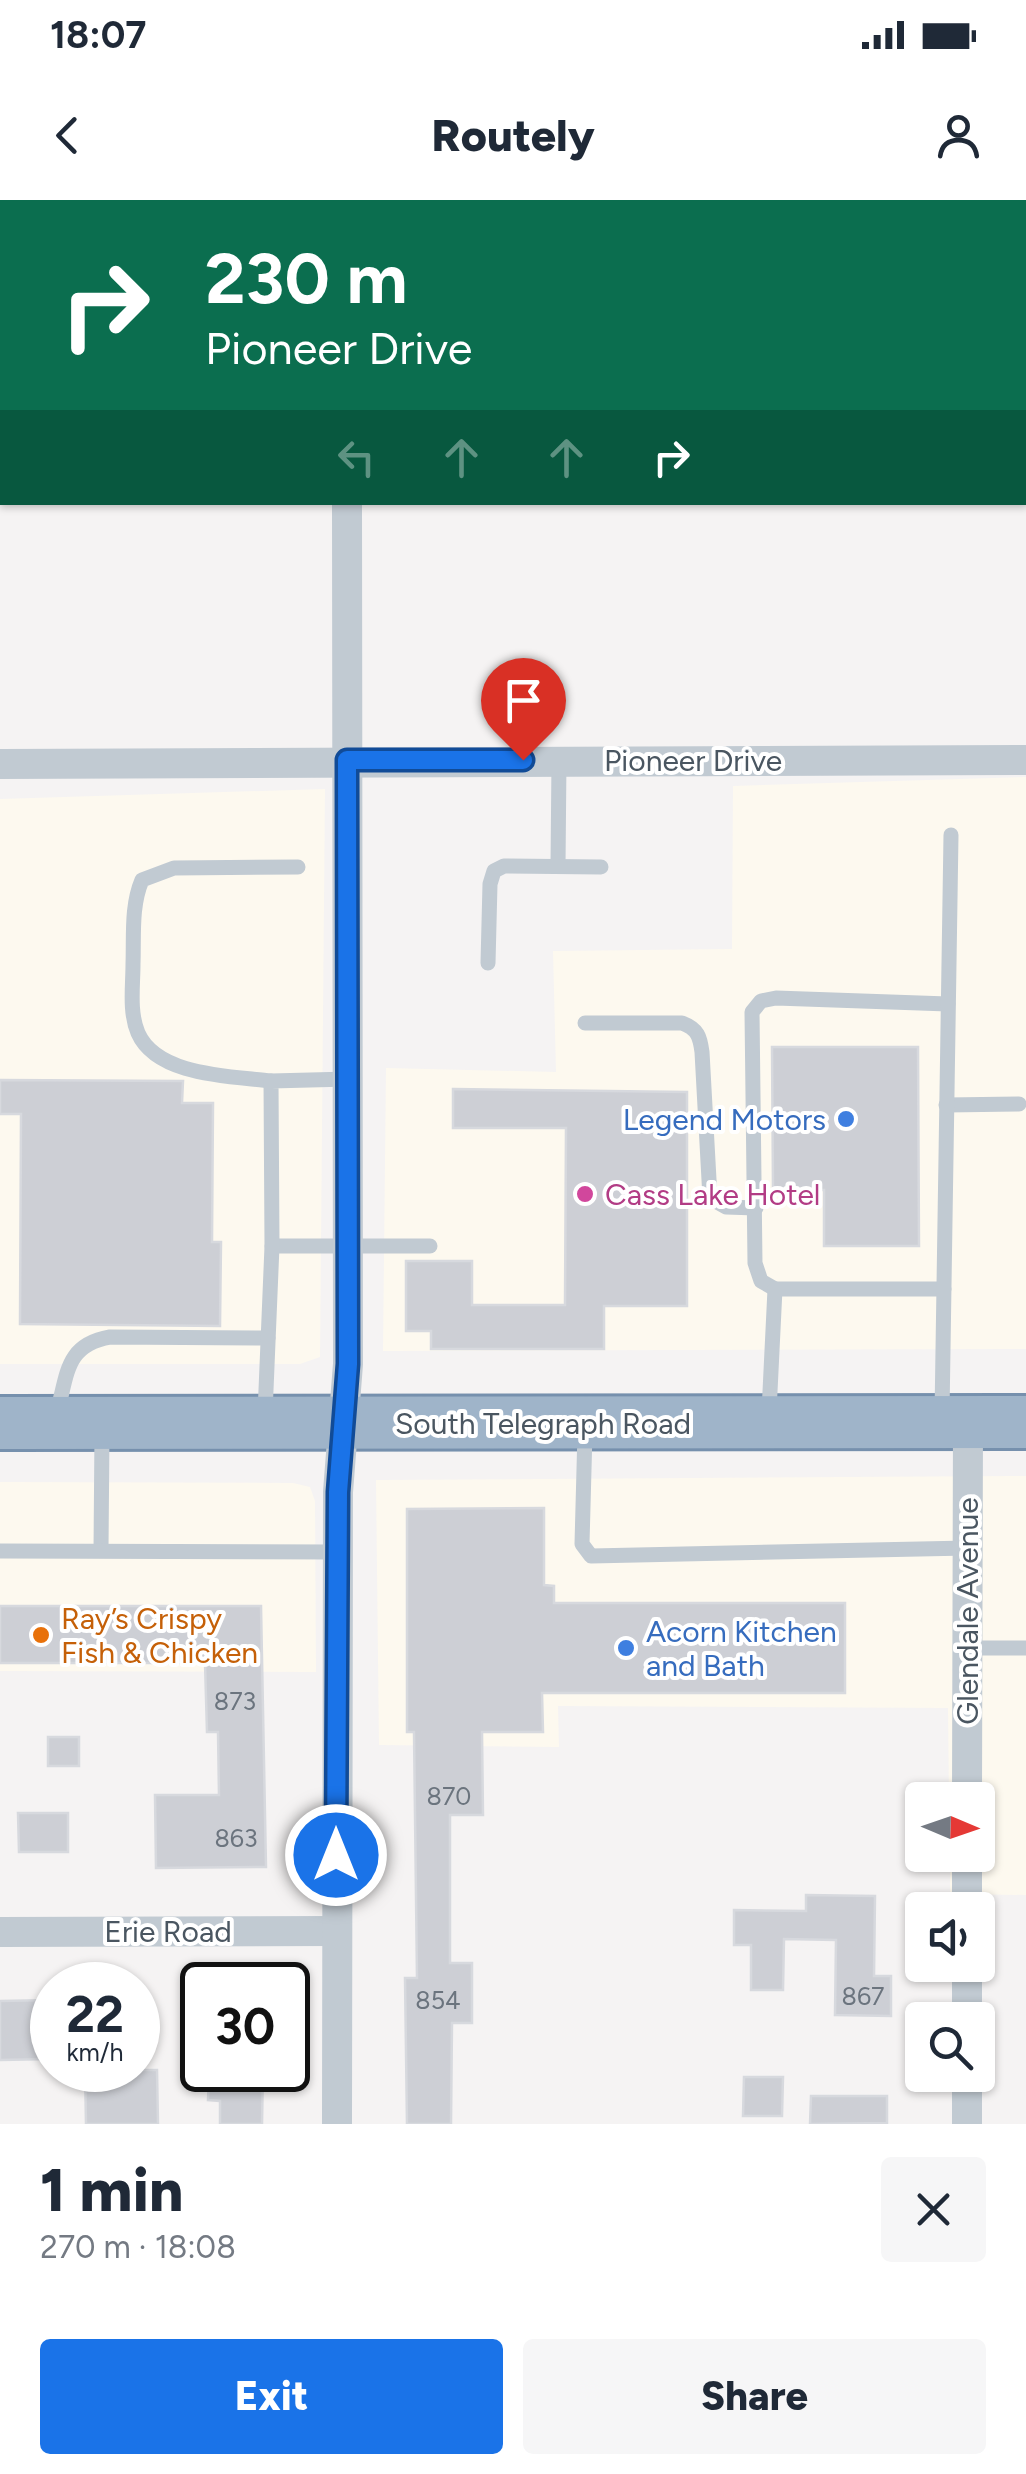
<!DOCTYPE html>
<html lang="en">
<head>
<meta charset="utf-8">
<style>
  :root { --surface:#fff; --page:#f6f6f7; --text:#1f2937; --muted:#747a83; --accent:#1a73e8 }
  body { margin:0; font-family:Figtree,sans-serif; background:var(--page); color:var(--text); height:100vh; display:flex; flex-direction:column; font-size:38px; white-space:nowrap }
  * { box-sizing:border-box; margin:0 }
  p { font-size:32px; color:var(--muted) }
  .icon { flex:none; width:55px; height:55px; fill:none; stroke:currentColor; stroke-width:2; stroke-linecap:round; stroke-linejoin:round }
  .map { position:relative; height:1924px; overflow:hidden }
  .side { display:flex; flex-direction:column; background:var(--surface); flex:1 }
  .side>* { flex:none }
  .guide { position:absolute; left:0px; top:0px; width:1028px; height:305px; box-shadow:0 2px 8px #0004; background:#0b6e4f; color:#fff; overflow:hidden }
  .needle { width:65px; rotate:92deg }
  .fabs { position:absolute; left:905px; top:1582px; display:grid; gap:20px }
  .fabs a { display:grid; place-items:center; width:90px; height:90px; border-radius:10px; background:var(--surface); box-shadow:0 2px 8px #0004; font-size:50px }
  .speed { position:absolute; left:30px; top:1762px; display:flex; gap:20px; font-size:50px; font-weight:700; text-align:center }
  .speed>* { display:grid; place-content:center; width:130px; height:130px; border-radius:50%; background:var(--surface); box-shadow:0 2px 8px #0004; line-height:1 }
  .speed small { font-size:25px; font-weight:400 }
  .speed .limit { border:5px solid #111; border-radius:15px; background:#fff; color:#111 }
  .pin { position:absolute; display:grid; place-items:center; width:85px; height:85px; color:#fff; margin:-102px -42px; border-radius:50% 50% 50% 0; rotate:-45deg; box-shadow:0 0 10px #0007 }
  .pin .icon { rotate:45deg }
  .me { position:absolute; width:110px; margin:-55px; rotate:0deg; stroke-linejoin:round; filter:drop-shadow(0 0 8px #0008) }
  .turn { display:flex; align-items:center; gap:35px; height:210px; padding:0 40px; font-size:45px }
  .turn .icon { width:130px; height:130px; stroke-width:2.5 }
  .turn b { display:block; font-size:70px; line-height:85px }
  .lanes { display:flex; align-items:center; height:95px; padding:0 40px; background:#0003; justify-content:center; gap:50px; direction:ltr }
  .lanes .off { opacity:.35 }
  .round { display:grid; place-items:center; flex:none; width:105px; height:105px; border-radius:10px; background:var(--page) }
  .headline { display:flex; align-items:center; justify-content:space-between; height:170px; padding:0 40px }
  h1 { font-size:60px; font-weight:800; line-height:75px }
  .action { display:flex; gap:20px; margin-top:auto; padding:20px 40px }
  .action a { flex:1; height:115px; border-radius:10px; background:var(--accent); color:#fff; font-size:40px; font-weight:800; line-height:115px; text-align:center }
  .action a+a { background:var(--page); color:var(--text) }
  .status { display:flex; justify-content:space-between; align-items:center; height:70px; padding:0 50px; background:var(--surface); direction:ltr }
  .status svg { height:28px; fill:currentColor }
  header { display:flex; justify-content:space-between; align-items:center; height:130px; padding:0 40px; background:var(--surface); font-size:45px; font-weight:800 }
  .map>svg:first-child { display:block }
  .commercial { fill:#fdf9ef }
  .building { fill:#cdcfd5; stroke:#d7d9de; stroke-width:2.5 }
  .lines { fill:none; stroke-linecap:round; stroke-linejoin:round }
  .trunk-casing { stroke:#7690ad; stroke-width:58 }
  .service { stroke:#c1cad2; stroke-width:15 }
  .minor { stroke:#c1cad2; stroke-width:30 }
  .trunk { stroke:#9fb4c9; stroke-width:52 }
  .route-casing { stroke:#114b97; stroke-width:25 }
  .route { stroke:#1a73e8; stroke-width:18 }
  .shop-dot { fill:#3f7fe0; stroke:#fff; stroke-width:4 }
  .hotel-dot { fill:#d1479c; stroke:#fff; stroke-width:4 }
  .food-dot { fill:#e8710a; stroke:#fff; stroke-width:4 }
  .labels { text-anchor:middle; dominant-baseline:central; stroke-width:8; stroke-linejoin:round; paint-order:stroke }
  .number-label { font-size:25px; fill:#6b747e }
  .street-label { font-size:30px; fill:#4a5661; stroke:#fff }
  .shop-label { font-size:30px; fill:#366cbe; stroke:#fff; text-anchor:end }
  .hotel-label { font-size:30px; fill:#b23c85; stroke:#fff; text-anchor:start }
  .food-label { font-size:30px; fill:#c56008; stroke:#fff; text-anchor:start }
</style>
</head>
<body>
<div class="status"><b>18:07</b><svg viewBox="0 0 49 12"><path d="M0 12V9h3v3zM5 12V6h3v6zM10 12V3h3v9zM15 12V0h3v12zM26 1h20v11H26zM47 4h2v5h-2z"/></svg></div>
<header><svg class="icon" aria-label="back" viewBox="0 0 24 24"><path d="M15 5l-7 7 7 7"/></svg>Routely<svg class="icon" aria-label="person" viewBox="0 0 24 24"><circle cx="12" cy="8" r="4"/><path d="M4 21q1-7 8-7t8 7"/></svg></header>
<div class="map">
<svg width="1026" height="1924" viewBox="0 0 1026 1924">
  <rect width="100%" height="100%" fill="#f5f3f3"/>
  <g class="commercial">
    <path d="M1026,577V1149L383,1151L386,868L556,872L553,751L732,749L733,586Z"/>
    <path d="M325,589L320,1157L300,1164H0V599Z"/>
    <path d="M1026,1276V1695L950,1694V1655H978V1600H949L948,1508L558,1506L559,1547L379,1545L376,1280Z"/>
    <path d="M0,1282L293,1283L310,1287L315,1301L316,1472L0,1471Z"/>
  </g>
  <g class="building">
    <path d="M772,847H918L919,1046H824V990H773Z"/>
    <path d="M0,880L183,881L182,903H213L212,1042H221L220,1126L20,1124L21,914H0Z"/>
    <path d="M453,889L687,892V1106H604V1149H431V1131H406V1061H472V1105H565L566,928H453Z"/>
    <path d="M544,1308V1385L554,1386V1403H845V1493H542L543,1532H482L483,1615H450V1763H472V1823H452L451,1924H407L405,1778H417L414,1532H407V1309Z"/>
    <path d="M0,1406H261L266,1667L156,1668L155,1595H219L218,1532H207L205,1463H0Z"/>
    <rect x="48" y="1537" width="31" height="29"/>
    <path d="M18,1613H68V1652H19Z"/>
    <path d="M806,1695L875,1696L874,1776H891V1816L835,1815L836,1740L784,1739L783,1790H751V1745H734V1710L806,1711Z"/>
    <path d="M52,1800V1859L0,1860V1801Z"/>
    <path d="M85,1870H157L158,1924H86Z"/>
    <path d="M224,1870H263L262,1924H220V1901L208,1900L209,1874L224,1875Z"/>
    <path d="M744,1877H783L782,1916H743Z"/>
    <path d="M811,1896H887V1923L810,1924Z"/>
  </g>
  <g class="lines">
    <defs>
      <path id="trunk" d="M0,1223L1026,1222"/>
    </defs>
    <use href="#trunk" class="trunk-casing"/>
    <g class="service">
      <path d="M558,666L559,560"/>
      <path d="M488,763L490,684L494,671L504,666L601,667"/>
      <path d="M585,823H682C698,829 700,837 702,852L710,998L726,1007L756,1008"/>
      <path d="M271,881C230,876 157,876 138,833C129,812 133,786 133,764C134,735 131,706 142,680L174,668L298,667"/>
      <path d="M946,905L1019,904"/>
      <path d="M272,1046H430"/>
      <path d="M775,1089L761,1081L755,1063L752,812L761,801L776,798L948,804"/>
      <path d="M57,1212C68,1174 65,1145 110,1137L268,1138"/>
      <path d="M769,1212L775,1089H944"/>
      <path d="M265,1214L272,1046L271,881L349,879"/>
      <path d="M942,1214L951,635"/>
      <path d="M585,1232L582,1344L591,1356L968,1348"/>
      <path d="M101,1350L102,1232"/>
      <path d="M0,1351L338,1352"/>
      <path d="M967,1448H1026"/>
    </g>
    <g class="minor">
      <path d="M351,2V0"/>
      <path d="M1025,115H1026"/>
      <path d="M0,125H2"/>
      <path d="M0,564L1026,560"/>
      <path d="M967,1600L968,1222"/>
      <path d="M967,1710V1655"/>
      <path d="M0,1732L336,1731"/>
      <path d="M967,1820V1765"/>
      <path d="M337,1924L338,1292L348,1164L347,302"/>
      <path d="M967,1924V1875"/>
    </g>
    <use href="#trunk" class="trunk"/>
  </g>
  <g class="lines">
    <defs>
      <path id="route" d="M336,1655L338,1292L348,1164L347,560H523"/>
    </defs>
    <use href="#route" class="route-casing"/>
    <use href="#route" class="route"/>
  </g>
  <g class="shop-dot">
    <circle cx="846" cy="919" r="10"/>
    <circle cx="626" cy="1448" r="10"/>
  </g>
  <circle class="hotel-dot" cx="585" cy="994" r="10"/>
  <circle class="food-dot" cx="41" cy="1435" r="10"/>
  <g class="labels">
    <g class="number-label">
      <text x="235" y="1501">873</text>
      <text x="449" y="1596">870</text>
      <text x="236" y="1638">863</text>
      <text x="863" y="1796">867</text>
      <text x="438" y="1800">854</text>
    </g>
    <g class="street-label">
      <text x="693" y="560">Pioneer Drive</text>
      <text x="543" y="1223">South Telegraph Road</text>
      <text transform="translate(967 1411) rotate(-90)">Glendale Avenue</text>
      <text x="168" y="1731">Erie Road</text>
    </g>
    <g class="shop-label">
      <text x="826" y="919">Legend Motors</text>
      <text x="646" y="1431" text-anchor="start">Acorn Kitchen<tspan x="646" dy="34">and Bath</tspan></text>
    </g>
    <g class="hotel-label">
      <text x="605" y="994">Cass Lake Hotel</text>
    </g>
    <g class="food-label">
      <text x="61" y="1418">Ray’s Crispy<tspan x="61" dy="34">Fish &amp; Chicken</tspan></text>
    </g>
  </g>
</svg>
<div class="fabs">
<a><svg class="needle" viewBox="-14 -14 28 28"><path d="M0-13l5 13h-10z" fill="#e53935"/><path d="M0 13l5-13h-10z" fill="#747a83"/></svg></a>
<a><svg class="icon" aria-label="sound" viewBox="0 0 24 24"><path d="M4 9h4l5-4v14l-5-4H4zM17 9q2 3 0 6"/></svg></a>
<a><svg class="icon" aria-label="search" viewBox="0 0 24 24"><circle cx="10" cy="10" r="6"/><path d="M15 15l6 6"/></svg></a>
</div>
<div class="speed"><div>22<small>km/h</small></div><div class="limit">30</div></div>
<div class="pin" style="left:523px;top:560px;background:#d93025"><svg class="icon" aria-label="arrive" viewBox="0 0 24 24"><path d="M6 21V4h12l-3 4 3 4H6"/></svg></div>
<svg class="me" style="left:336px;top:1655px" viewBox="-20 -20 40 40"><circle r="17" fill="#1a73e8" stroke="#fff" stroke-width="3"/><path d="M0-11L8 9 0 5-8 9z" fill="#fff"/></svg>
<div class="guide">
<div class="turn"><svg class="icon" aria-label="right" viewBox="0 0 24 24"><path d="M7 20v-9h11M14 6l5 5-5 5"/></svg><div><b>230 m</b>Pioneer Drive</div></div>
<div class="lanes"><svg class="icon off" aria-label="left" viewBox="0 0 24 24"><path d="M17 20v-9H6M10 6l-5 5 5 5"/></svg><svg class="icon off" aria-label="ahead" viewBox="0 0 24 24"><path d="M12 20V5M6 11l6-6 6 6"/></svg><svg class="icon off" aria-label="ahead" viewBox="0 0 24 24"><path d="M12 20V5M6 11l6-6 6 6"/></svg><svg class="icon" aria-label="right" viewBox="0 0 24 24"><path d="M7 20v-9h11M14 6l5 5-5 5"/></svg></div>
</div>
</div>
<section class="side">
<div class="headline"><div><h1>1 min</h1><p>270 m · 18:08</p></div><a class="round"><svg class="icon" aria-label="close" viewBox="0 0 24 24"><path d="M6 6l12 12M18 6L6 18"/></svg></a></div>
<div class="action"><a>Exit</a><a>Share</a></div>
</section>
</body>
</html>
